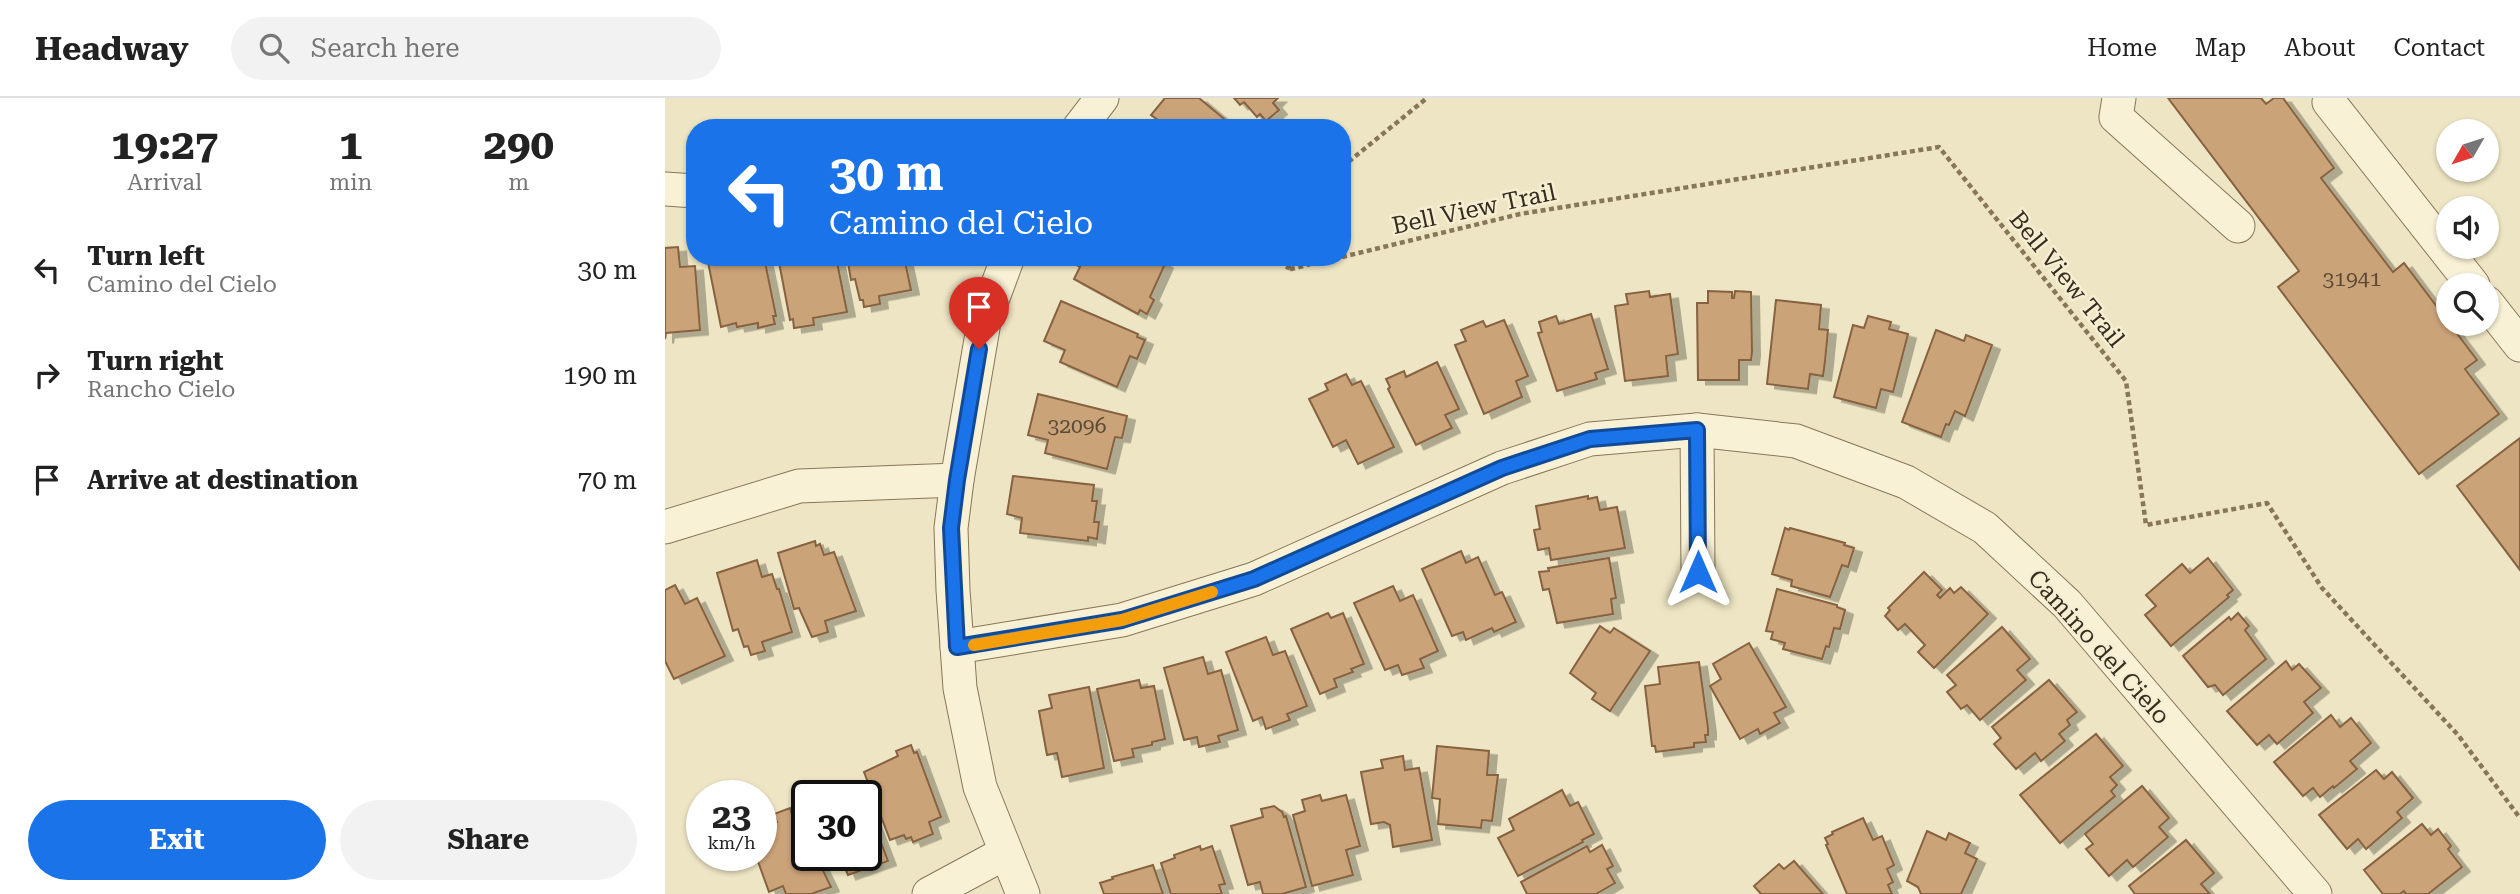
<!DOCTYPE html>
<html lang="en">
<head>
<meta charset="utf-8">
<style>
  :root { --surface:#fff; --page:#f2f2f2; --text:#222; --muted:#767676; --line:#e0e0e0; --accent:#1a73e8 }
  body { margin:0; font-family:"Roboto Serif",serif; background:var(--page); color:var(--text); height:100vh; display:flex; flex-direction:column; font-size:26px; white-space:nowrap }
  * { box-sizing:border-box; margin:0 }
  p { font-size:23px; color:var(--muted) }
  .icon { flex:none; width:38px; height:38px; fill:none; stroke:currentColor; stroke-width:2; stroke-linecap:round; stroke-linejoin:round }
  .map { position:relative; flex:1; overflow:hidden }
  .drawer { display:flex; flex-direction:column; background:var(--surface); width:665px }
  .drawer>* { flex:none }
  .top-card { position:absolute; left:21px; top:21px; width:665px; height:147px; border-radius:28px; box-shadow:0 2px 5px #0004; background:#1a73e8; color:#fff; overflow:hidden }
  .needle { width:46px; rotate:231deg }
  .fabs { position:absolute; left:1771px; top:21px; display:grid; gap:14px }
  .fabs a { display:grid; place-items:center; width:63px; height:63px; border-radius:50%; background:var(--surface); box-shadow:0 2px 5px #0004; font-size:35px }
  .speed { position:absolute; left:21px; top:682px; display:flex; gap:14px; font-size:35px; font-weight:700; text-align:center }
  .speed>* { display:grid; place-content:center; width:91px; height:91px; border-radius:50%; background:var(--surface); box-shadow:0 2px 5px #0004; line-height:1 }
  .speed small { font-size:18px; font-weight:400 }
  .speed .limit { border:4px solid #111; border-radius:10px; background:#fff; color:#111 }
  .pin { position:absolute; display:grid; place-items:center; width:60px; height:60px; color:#fff; margin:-72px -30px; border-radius:50% 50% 50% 0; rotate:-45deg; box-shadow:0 0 7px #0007 }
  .pin .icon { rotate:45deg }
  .me { position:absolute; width:77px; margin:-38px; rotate:0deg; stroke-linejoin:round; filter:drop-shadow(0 0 5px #0008) }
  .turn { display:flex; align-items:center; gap:24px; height:147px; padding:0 28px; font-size:32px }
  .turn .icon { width:91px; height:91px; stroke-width:2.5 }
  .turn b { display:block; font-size:49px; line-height:60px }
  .eta { display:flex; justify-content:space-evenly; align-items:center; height:119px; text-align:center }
  .eta b { font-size:42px; font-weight:700; line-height:49px }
  .cta { display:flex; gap:14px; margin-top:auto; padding:14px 28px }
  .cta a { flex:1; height:80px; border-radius:42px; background:var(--accent); color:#fff; font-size:28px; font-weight:700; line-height:80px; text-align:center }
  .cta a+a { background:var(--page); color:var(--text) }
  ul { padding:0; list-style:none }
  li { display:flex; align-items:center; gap:21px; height:105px; padding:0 28px }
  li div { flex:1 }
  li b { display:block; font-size:26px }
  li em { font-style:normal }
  header { display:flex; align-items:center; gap:42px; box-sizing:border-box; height:98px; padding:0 35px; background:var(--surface); border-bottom:2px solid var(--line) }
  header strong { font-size:33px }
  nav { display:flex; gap:38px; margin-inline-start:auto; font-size:24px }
  .search { width:490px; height:63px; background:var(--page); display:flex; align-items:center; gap:18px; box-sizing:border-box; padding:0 24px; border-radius:38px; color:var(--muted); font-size:26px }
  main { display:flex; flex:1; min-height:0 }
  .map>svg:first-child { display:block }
  .building { fill:#cba379; stroke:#866240; stroke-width:2; filter:url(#shadow) }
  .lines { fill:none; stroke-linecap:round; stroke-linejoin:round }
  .minor-casing { stroke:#87765a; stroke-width:35 }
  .path { stroke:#87765a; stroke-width:4.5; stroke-dasharray:5 3.5; stroke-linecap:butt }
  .minor { stroke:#f8f1d6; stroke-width:33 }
  .route-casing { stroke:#114b97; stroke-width:18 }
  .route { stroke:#1a73e8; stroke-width:12 }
  .slow { stroke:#f59e0b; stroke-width:12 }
  .labels { text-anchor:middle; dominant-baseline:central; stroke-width:5; stroke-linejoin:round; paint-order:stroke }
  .number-label { font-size:21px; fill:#5c4a35 }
  .street-label { font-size:24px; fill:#372d1e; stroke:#f5eed2 }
</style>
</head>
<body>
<header>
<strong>Headway</strong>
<div class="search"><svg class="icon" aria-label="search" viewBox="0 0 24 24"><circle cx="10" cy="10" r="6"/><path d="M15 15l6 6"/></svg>Search here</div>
<nav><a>Home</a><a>Map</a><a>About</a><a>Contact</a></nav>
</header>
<main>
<section class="drawer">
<div class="eta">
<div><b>19:27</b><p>Arrival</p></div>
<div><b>1</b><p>min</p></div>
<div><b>290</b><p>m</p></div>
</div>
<ul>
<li><svg class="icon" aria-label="left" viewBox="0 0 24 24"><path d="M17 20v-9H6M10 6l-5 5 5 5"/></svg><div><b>Turn left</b><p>Camino del Cielo</p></div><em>30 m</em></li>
<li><svg class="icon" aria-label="right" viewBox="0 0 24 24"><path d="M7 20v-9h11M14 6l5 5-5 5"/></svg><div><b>Turn right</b><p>Rancho Cielo</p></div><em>190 m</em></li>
<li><svg class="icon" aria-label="arrive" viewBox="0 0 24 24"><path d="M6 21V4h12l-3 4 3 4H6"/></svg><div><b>Arrive at destination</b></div><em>70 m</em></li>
</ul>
<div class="cta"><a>Exit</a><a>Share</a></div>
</section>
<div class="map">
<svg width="1855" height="796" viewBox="0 0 1855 796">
  <defs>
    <filter id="shadow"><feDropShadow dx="8" dy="4.5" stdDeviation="0" flood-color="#0004"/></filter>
  </defs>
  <rect width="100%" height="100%" fill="#ede5c3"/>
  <g class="building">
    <path d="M500,0H534L570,30H494L497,25L486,17Z"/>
    <path d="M569,0H613L608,5L614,12L601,23L595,16L592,19L579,4L575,7Z"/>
    <path d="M1503,0H1596L1601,6L1609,0H1618L1669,70L1656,80L1728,174L1739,165L1812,262L1800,271L1834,316L1754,376L1613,189L1634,173Z"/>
    <path d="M13,149L15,169L30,168L35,232L1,235L0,241V150Z"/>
    <path d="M42,159H99L111,218H108L110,226L93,230V225L72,229L71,225L56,229Z"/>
    <path d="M113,159H171L182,214L148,220L149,227L129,230L128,221L125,222Z"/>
    <path d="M182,159H239L246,192L214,198L215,206L199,209L198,202H195L190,181L186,182Z"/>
    <path d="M411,159H488L500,166L485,199L489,202L482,216L475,212L473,216L409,181L415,169L408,165Z"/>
    <path d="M984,193L985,199L1005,196L1013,256L1001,258L1003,278L960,283L950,208L963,206L961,196Z"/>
    <path d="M1043,193L1067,194V200H1069L1070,193L1086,194L1087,254L1086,262H1074V282H1033L1032,205H1043Z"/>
    <path d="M1111,202L1156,207L1154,231L1163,232L1160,263L1158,278L1145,276L1143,291L1102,286Z"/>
    <path d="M396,203L473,236L472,239L480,242L472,261L465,258L452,289L395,264L400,252L379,243Z"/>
    <path d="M926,216L943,271L930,275L932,281L892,293L873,235L877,234L874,224L891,218L894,226Z"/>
    <path d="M1203,218L1226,224L1224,231L1243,236L1228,294L1216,291L1211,310L1169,299L1188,227L1199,230Z"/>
    <path d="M839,222L863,278L851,283L857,299L819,316L790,247L801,243L796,232L818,223L821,229Z"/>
    <path d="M1271,232L1299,243L1301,237L1327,247L1300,318L1290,313L1284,327L1281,326L1276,339L1237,324Z"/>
    <path d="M772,264L794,311L780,317L787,330L751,347L723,291L725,289L721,281L739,273L741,279Z"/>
    <path d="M681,276L687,287L696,283L729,349L693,366L681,342L668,349L644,301L663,292L660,286Z"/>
    <path d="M373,296L462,318L457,340L450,339L442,371L380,355L383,342L363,337Z"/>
    <path d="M1855,340V472L1792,388Z"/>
    <path d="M348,378L429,387L427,403H432L429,424H434L432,441L423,439V443L355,435L357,420L342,416Z"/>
    <path d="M923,398V401L932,399L935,412L952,409L960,450L886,462L884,450L873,452L869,432L875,431L871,408Z"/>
    <path d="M1120,430L1124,432L1125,430L1180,445L1179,447L1189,450L1183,469L1177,467L1165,499L1126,488L1127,482L1107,476Z"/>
    <path d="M150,443L151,448L155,446L159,457L169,454L191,513L160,523L163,534L147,539L134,510L129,511L113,455Z"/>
    <path d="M796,453L801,465L813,459L830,497L837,494L851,524L829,534L827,530L801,542L798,534L787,538L757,471Z"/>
    <path d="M944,460L951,500L946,501L948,516L892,525L884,491L878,492L874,474L884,473L883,470Z"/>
    <path d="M1543,460L1568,492L1562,497L1564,499L1506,548L1480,517L1491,508L1481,497L1517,466L1525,475Z"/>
    <path d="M92,462L97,479L107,476L112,491H114L127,534L97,544L100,553L86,557L83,548L79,549L73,531L68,533L52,475Z"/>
    <path d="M1259,474L1277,492L1272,497L1275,500L1285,490L1289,495L1296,489L1323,516L1269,570L1253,554L1260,547L1240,526L1233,532L1220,518L1225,512L1223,510Z"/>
    <path d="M10,487L20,506L32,500L60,558L9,581L0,563V492Z"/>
    <path d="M728,488L735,503L748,497L773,553L755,561L759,570L737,577L733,567L720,572L689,505Z"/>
    <path d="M1112,491L1172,507V509L1180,512L1175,531L1169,530L1164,549L1161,548L1157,561L1118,551L1120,545L1106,541L1108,534L1101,533Z"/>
    <path d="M663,515L666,520L678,515L699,566L686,571L688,574L669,581L672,589L655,596L626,531Z"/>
    <path d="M1573,515L1584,528L1580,532L1601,561L1558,597L1550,587L1543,589L1518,558L1564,519L1566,522Z"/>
    <path d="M935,528L945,535L949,530L985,553L945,613L927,601L931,595L905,575Z"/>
    <path d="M1337,529L1365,561L1352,572L1361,582L1315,622L1302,607L1296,611L1282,594L1291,587L1282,577Z"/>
    <path d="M601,539L608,557L620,553L642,608L622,616L625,622L601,631L597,619L588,623L561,554Z"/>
    <path d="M1084,545L1121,609L1109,615L1115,625L1095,636L1093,631L1075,641L1045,588L1056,581L1048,566Z"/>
    <path d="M538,559L543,576L556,572L573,632L553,638L555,644L534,649L532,639L519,642L499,570Z"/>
    <path d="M1621,563L1627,572L1634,566L1656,590L1639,604L1648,615L1612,646L1604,637L1592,647L1562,613Z"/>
    <path d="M1034,564L1043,630V637H1040L1041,644L1029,645V649L991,654L990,648H987L980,588L995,586L993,569Z"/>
    <path d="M474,582L476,590L489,588L500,641L487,644V647L467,651L469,659L449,663L432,591Z"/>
    <path d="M1384,582L1412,614L1402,622L1405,627L1394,636L1400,643L1376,663L1370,655L1351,671L1329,646L1336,640L1327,629Z"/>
    <path d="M424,589L439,670L397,679L392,655L382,657L374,613L387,610L384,597Z"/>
    <path d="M1666,617L1675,629L1686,620L1706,645L1685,663L1692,671L1669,690L1668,688L1655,699L1648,690L1638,698L1609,664Z"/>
    <path d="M1431,636L1458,668L1445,679L1452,687L1446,693L1450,698L1395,745L1355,697Z"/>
    <path d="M246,647L249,655L252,654L276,719L264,724L268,736L248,744L246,739L241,741L239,737L225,742L199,674L233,658L231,653Z"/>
    <path d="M772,648L824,653L822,677H833L827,723L817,722L816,730L773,726L775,701L767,700Z"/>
    <path d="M738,658L740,672L754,670L767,742L728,749L725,727L719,724L706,726L696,674L718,670L716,662Z"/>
    <path d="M1711,672L1719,681L1727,674L1748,700L1732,714L1737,720L1701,751L1693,741L1682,751L1654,717Z"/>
    <path d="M193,684L199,698H150L169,691L170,693Z"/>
    <path d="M1477,688L1504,720L1494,729L1503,739L1468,769L1462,762L1444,778L1421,751L1428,746L1420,736Z"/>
    <path d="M897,692L905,708L913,704L929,736L917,742L918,744L853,778L833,740L849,732L844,721Z"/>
    <path d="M655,697L657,703L681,697L695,748L681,752L688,777L647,788L628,717L640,713L637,702Z"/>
    <path d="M201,705L223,763L183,777L175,758H201Z"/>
    <path d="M609,708L617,714L619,719L621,718L641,789L617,796H598L595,784L583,787L566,728L598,719L596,711Z"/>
    <path d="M125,710L128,719L132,717L139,737L142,736V758H151L166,789L146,796H121L118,788L104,794L91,758H96V730L112,724L109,716Z"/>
    <path d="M1198,720L1208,742L1217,738L1229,767L1222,771L1228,784L1223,787L1227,796H1182L1161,747L1163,746L1160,740L1168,736L1167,734Z"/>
    <path d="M1757,726L1766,737L1773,731L1786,748L1783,751L1797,769L1763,796H1741L1739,793L1735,796H1718L1699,772Z"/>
    <path d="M1262,733L1281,742L1284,735L1305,745L1300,755L1312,761L1296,796H1256L1253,789L1242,783Z"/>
    <path d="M1521,742L1549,775L1536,786L1545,796H1470L1464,788Z"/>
    <path d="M937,747L948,768L942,771L950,785L931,796H862L856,784L922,748L925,754Z"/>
    <path d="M535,748L536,752L547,748L560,786L554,787L557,796H506L496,765L510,760L509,757Z"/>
    <path d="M1129,763L1158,796H1096L1089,788L1114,766L1119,771Z"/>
    <path d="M488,767L498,796H439L435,785L448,781L447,779Z"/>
  </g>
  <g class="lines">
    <defs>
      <g id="minor">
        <path d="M1454,0L1451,19L1573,128"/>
        <path d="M1665,0L1664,4L1808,187"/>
        <path d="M414,30L437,0"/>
        <path d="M0,91L30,93"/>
        <path d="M343,159L319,224L292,382L286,430L288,492L295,590L315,689L358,796"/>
        <path d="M1822,205L1855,247"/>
        <path d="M1032,332L1033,474"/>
        <path d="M0,429L134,388L292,382"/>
        <path d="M292,549L457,522L589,481L837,370L925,341L1032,332L1131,343L1241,384L1320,430L1402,506L1650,796"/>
        <path d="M264,796L340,755"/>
      </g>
    </defs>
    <use href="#minor" class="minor-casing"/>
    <g class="path">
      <path d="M677,69L762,0"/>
      <path d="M627,159L622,172L674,159"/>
      <path d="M677,159L855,116L1274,49L1461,283L1481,427L1602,405L1657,490L1793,637L1855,720"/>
    </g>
    <use href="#minor" class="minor"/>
  </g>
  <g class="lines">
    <defs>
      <path id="route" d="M314,251L292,382L286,430L292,549L457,522L589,481L837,370L925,341L1032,332L1033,474"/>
    </defs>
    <use href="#route" class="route-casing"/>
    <use href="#route" class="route"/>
    <path class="slow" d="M309,547L457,522L547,494"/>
  </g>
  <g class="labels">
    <g class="number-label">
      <text x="1687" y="181">31941</text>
      <text x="412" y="328">32096</text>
    </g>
    <g class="street-label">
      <text transform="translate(809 111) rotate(-12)">Bell View Trail</text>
      <text transform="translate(1402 181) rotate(51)">Bell View Trail</text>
      <text transform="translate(1434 549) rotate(48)">Camino del Cielo</text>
    </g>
  </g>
</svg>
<div class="fabs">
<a><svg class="needle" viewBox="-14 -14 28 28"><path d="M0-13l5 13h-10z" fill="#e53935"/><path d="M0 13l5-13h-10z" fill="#767676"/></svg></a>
<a><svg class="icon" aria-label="sound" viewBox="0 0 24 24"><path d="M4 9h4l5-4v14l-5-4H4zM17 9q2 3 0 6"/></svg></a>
<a><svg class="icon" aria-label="search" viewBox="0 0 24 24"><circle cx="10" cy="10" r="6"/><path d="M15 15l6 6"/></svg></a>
</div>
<div class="speed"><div>23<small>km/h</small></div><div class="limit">30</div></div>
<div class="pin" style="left:314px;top:251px;background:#d93025"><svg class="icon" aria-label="arrive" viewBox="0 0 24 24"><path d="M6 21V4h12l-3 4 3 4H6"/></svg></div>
<svg class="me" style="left:1033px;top:474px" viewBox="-20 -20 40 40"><path d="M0-17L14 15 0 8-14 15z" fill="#1a73e8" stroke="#fff" stroke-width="4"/></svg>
<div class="top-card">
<div class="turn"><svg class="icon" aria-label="left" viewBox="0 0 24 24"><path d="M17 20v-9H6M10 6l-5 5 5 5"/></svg><div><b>30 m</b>Camino del Cielo</div></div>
</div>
</div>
</main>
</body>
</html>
